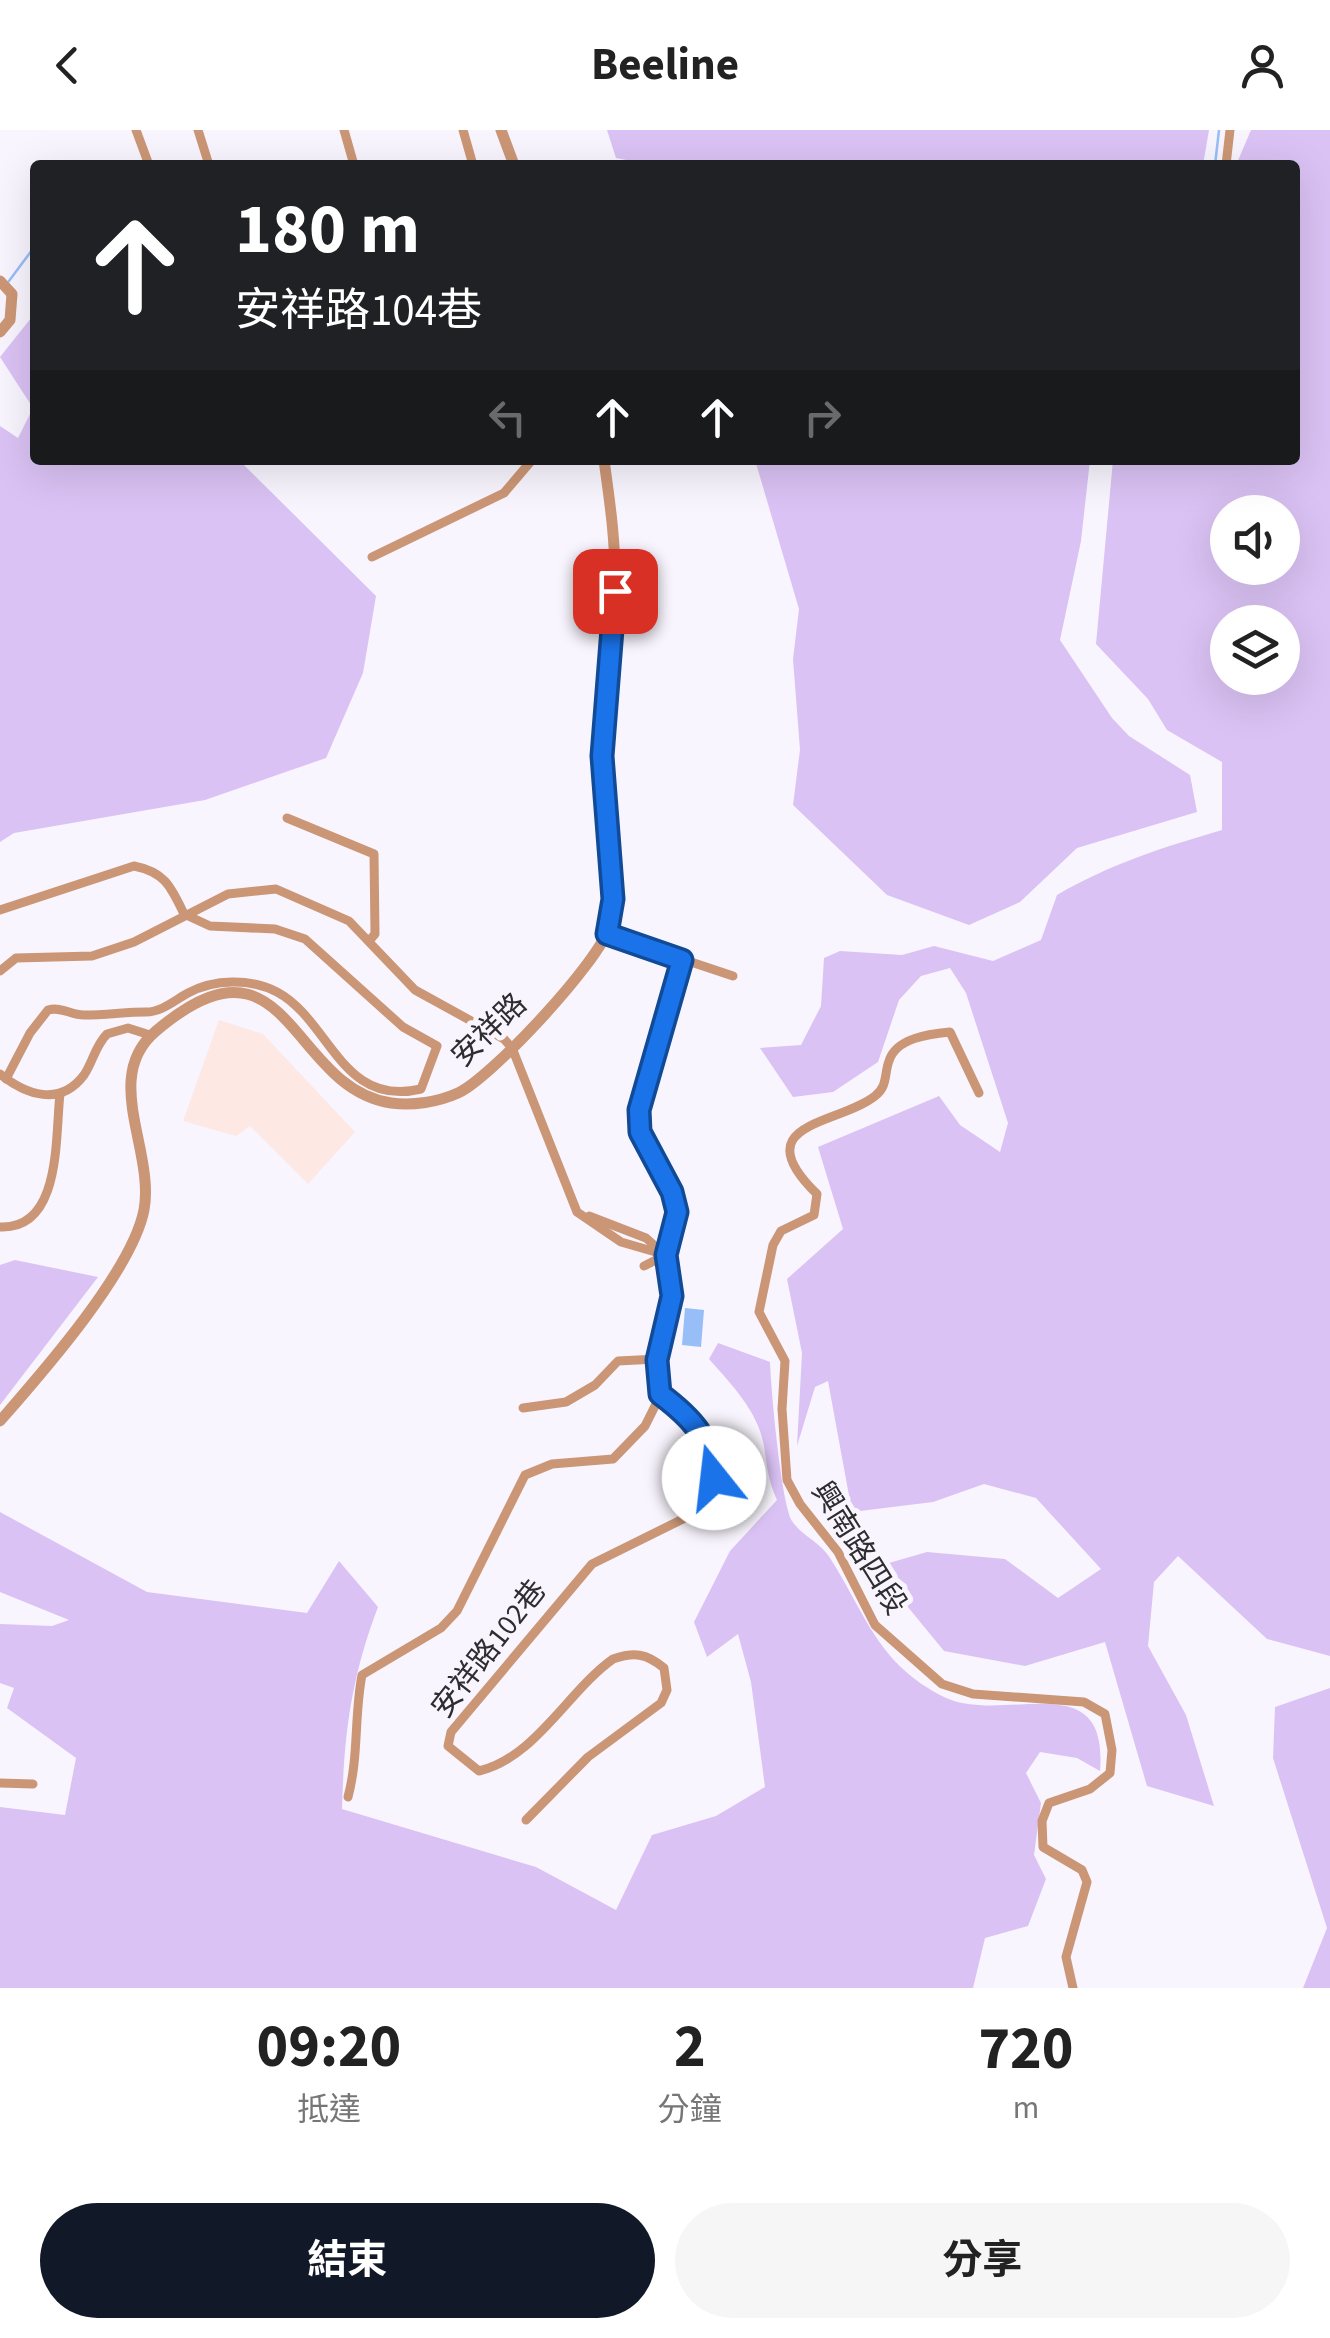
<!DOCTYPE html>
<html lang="zh-TW">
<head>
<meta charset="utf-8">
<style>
  :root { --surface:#fff; --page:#f6f6f6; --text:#222; --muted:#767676; --accent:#111827 }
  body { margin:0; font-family:"Source Sans 3","Noto Sans TC",sans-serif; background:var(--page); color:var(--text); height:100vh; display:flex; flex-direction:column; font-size:38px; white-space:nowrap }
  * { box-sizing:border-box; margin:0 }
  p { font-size:32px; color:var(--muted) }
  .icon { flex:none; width:55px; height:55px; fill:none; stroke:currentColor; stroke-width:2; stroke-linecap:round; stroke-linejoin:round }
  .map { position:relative; height:1858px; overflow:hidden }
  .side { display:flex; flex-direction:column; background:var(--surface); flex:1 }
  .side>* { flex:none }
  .hud { position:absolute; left:30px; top:30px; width:1270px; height:305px; border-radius:10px; box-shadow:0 10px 40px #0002; background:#202124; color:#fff; overflow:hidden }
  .controls { position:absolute; left:1210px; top:365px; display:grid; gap:20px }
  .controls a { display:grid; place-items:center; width:90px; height:90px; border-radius:50%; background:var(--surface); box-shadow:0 10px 40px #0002; font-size:50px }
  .pin { position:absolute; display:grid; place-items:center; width:85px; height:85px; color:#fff; margin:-42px; border-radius:20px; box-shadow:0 5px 15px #0006 }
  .me { position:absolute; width:110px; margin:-55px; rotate:344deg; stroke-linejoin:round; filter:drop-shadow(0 0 8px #0008) }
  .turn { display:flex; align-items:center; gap:35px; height:210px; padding:0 40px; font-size:45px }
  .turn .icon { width:130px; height:130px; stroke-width:2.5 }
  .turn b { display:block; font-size:70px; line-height:85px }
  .lanes { display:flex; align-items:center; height:95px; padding:0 40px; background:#0003; justify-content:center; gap:50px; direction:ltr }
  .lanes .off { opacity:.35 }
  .eta { display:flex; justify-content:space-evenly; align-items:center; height:170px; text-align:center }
  .eta b { font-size:60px; font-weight:700; line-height:70px }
  .cta { display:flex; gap:20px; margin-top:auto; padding:20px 40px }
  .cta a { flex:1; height:115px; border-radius:60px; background:var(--accent); color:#fff; font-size:40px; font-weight:700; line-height:115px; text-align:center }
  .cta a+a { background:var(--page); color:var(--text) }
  header { display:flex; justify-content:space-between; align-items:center; height:130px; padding:0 40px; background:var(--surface); font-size:45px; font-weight:700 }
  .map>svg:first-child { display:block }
  .industrial { fill:#fde8e3 }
  .green { fill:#dac2f4; fill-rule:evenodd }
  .water { fill:#97bef7 }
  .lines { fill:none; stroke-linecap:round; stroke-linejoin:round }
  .stream { stroke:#97bef7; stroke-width:2.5 }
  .minor { stroke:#cb9675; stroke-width:9 }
  .tertiary { stroke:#cb9675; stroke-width:11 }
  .route-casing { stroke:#114b97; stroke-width:25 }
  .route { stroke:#1a73e8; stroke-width:18 }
  .labels { text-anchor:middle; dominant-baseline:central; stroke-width:10; stroke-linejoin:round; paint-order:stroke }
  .street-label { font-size:30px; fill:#2e2d30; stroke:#f9f5fe }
</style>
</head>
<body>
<header><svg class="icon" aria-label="back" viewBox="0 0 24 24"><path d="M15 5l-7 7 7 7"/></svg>Beeline<svg class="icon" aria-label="person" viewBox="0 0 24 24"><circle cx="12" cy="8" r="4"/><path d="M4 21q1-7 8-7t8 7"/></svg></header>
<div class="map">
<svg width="1330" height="1858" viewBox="0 0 1330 1858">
  <rect width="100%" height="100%" fill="#f9f5fe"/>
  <path class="industrial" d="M219,890L263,904L355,1002L308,1054L250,996L236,1006L183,991Z"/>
  <g class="green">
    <path d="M607,0H1209L1203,35H651L616,28Z"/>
    <path d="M1251,0H1330V1526L1267,1509L1178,1426L1154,1452L1148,1516L1186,1585L1214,1676L1147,1656L1105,1512L1025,1536L944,1521L875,1437L927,1422L1005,1429L1058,1468L1101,1439L1036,1368L984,1354L933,1372L852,1382L828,1251L815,1257L797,1316L802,1223L787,1149L843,1099L818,1017L939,966L960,995L1000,1022L1008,993L966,863L950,838L921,846L899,870L878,932L833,962L793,967L760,918L801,915L821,876L824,828L840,821L902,825L934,816L993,831L1041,810L1057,765C1110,734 1164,717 1222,700V632L1167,600L1148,569L1096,514L1113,330H1295V35H1236ZM1228,382H1282V438H1228ZM1228,492H1282V548H1228Z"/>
    <path d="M35,183V330H239L376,466L363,543L326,628L205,670L14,703L0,712V296L18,308L33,278L0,227Z"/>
    <path d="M755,330H1090L1081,411L1060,510L1112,588L1129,606L1190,645L1197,682L1077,718L1020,772L969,795L887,765L793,675L800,620L793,529L799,479Z"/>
    <path d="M15,1130L98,1147L0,1275V1135Z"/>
    <path d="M718,1213L770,1232C771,1259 781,1372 792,1391C801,1405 821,1413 830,1428C867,1486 877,1533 944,1567C1003,1596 1109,1532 1100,1641L1077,1628L1040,1622L1026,1643L1041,1673L1034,1725L1046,1749L1028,1796L985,1808L973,1858H0V1677L65,1685L76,1628L7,1578L14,1558L0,1553V1494L52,1496L69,1490L0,1462V1382L147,1462L307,1483L339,1431L378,1477C351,1548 344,1604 342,1679L536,1737L616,1780L652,1705L716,1686L765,1657L751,1552L738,1504L707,1527L694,1492L730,1421L777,1370C768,1350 767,1336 764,1316C758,1281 731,1254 709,1229Z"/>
    <path d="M1330,1558V1858H1303L1327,1798L1273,1628L1275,1577Z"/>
  </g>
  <path class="water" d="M685,1178L704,1180L701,1217L682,1215Z"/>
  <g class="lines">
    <g class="stream">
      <path d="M1215,35L1219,0"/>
      <path d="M9,151L35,116"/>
    </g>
    <g class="minor">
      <path d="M136,0L149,35"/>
      <path d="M198,0L209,35"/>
      <path d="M344,0L354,35"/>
      <path d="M463,0L473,35"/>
      <path d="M1226,35L1230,0"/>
      <path d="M372,427L504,363L532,330"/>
      <path d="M287,688L374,724L375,804L369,811"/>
      <path d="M0,780L134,736C165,742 171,757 184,784"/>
      <path d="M607,804L733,846"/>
      <path d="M0,841L16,828L92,826L134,812L228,764L276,759L349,791L415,860L504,909L512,918L577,1082L621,1112L666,1125"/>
      <path d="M0,944C26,965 60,977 84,945C93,932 95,916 107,904L128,898L150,905"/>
      <path d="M6,949L30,903L48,880C62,876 72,886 85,885C106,885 126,882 146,882C162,882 175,870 188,863C214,849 250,848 277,862C330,890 341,978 421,959L437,916L403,897L305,809L275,799L210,796L184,784"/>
      <path d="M979,963L950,902C929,904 896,908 889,931C884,944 888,956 875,966C839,995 743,992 817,1064L814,1085L781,1101L773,1115L759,1182L785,1231L782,1279L787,1350L800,1374L838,1422L875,1495L942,1554L973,1564L1084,1572L1105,1584L1112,1620L1110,1643L1090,1659L1049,1673L1042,1691L1043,1717L1082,1740L1087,1752L1066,1827L1073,1858"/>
      <path d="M589,1086L646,1108L664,1124"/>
      <path d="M0,1097C62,1100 55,1006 60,964"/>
      <path d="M644,1136L666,1125"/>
      <path d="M523,1278L566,1272L595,1255L618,1231L657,1229"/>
      <path d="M0,1653L33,1654"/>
      <path d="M348,1667C359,1626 354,1586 362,1545L441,1498L457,1481L525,1345L552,1334L613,1329L645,1296L661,1264"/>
      <path d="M526,1690L588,1627L661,1573L667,1560L664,1538C646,1523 634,1522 613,1529C568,1561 535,1628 479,1641L448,1616L451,1602L592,1434L693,1384L714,1348L712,1320L699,1297L661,1264L657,1229L672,1166L666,1125L677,1082L672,1062L640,1002L639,980L682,830"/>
    </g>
    <g class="tertiary">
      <path d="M501,0L514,35"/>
      <path d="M0,151L12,164L10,190L0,202"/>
      <path d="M0,1291C42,1243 132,1141 144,1080C155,1020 101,947 156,901C289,788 289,958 391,973C413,976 438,972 458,963C490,949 600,831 609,797C621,754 603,699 602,654C599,588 614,523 615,458C616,414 610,373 604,330"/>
    </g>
  </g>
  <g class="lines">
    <defs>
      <path id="route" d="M615,461L602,626L613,769L607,804L682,830L639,980L640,1002L672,1062L677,1082L666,1125L672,1166L657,1230L660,1264C692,1288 711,1308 714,1348"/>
    </defs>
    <use href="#route" class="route-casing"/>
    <use href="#route" class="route"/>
  </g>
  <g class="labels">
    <g class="street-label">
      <text transform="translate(489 900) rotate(-44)">安祥路</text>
      <text transform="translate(859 1418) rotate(58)">興南路四段</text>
      <text transform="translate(489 1519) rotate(-52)">安祥路102巷</text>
    </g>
  </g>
</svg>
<div class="controls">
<a><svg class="icon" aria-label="sound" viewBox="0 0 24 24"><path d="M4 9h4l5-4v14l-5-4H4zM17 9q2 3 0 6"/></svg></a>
<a><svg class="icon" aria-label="layers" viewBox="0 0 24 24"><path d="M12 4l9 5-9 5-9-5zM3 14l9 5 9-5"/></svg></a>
</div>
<div class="pin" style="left:615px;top:461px;background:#d93025"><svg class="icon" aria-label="arrive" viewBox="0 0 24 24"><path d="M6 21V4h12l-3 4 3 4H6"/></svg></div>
<svg class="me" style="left:714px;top:1348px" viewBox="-20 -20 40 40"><circle r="19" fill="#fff"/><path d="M0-13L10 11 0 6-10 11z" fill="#1a73e8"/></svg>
<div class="hud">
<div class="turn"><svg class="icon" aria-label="ahead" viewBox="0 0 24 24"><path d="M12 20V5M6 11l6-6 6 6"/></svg><div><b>180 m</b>安祥路104巷</div></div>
<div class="lanes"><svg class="icon off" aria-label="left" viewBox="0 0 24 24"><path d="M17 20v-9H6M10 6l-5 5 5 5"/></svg><svg class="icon" aria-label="ahead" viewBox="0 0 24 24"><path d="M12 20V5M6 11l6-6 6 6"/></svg><svg class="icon" aria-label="ahead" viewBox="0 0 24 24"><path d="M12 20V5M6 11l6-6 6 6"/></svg><svg class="icon off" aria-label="right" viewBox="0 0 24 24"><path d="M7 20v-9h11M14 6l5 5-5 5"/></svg></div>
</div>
</div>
<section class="side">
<div class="eta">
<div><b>09:20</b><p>抵達</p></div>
<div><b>2</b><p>分鐘</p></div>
<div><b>720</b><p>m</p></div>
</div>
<div class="cta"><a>結束</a><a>分享</a></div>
</section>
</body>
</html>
